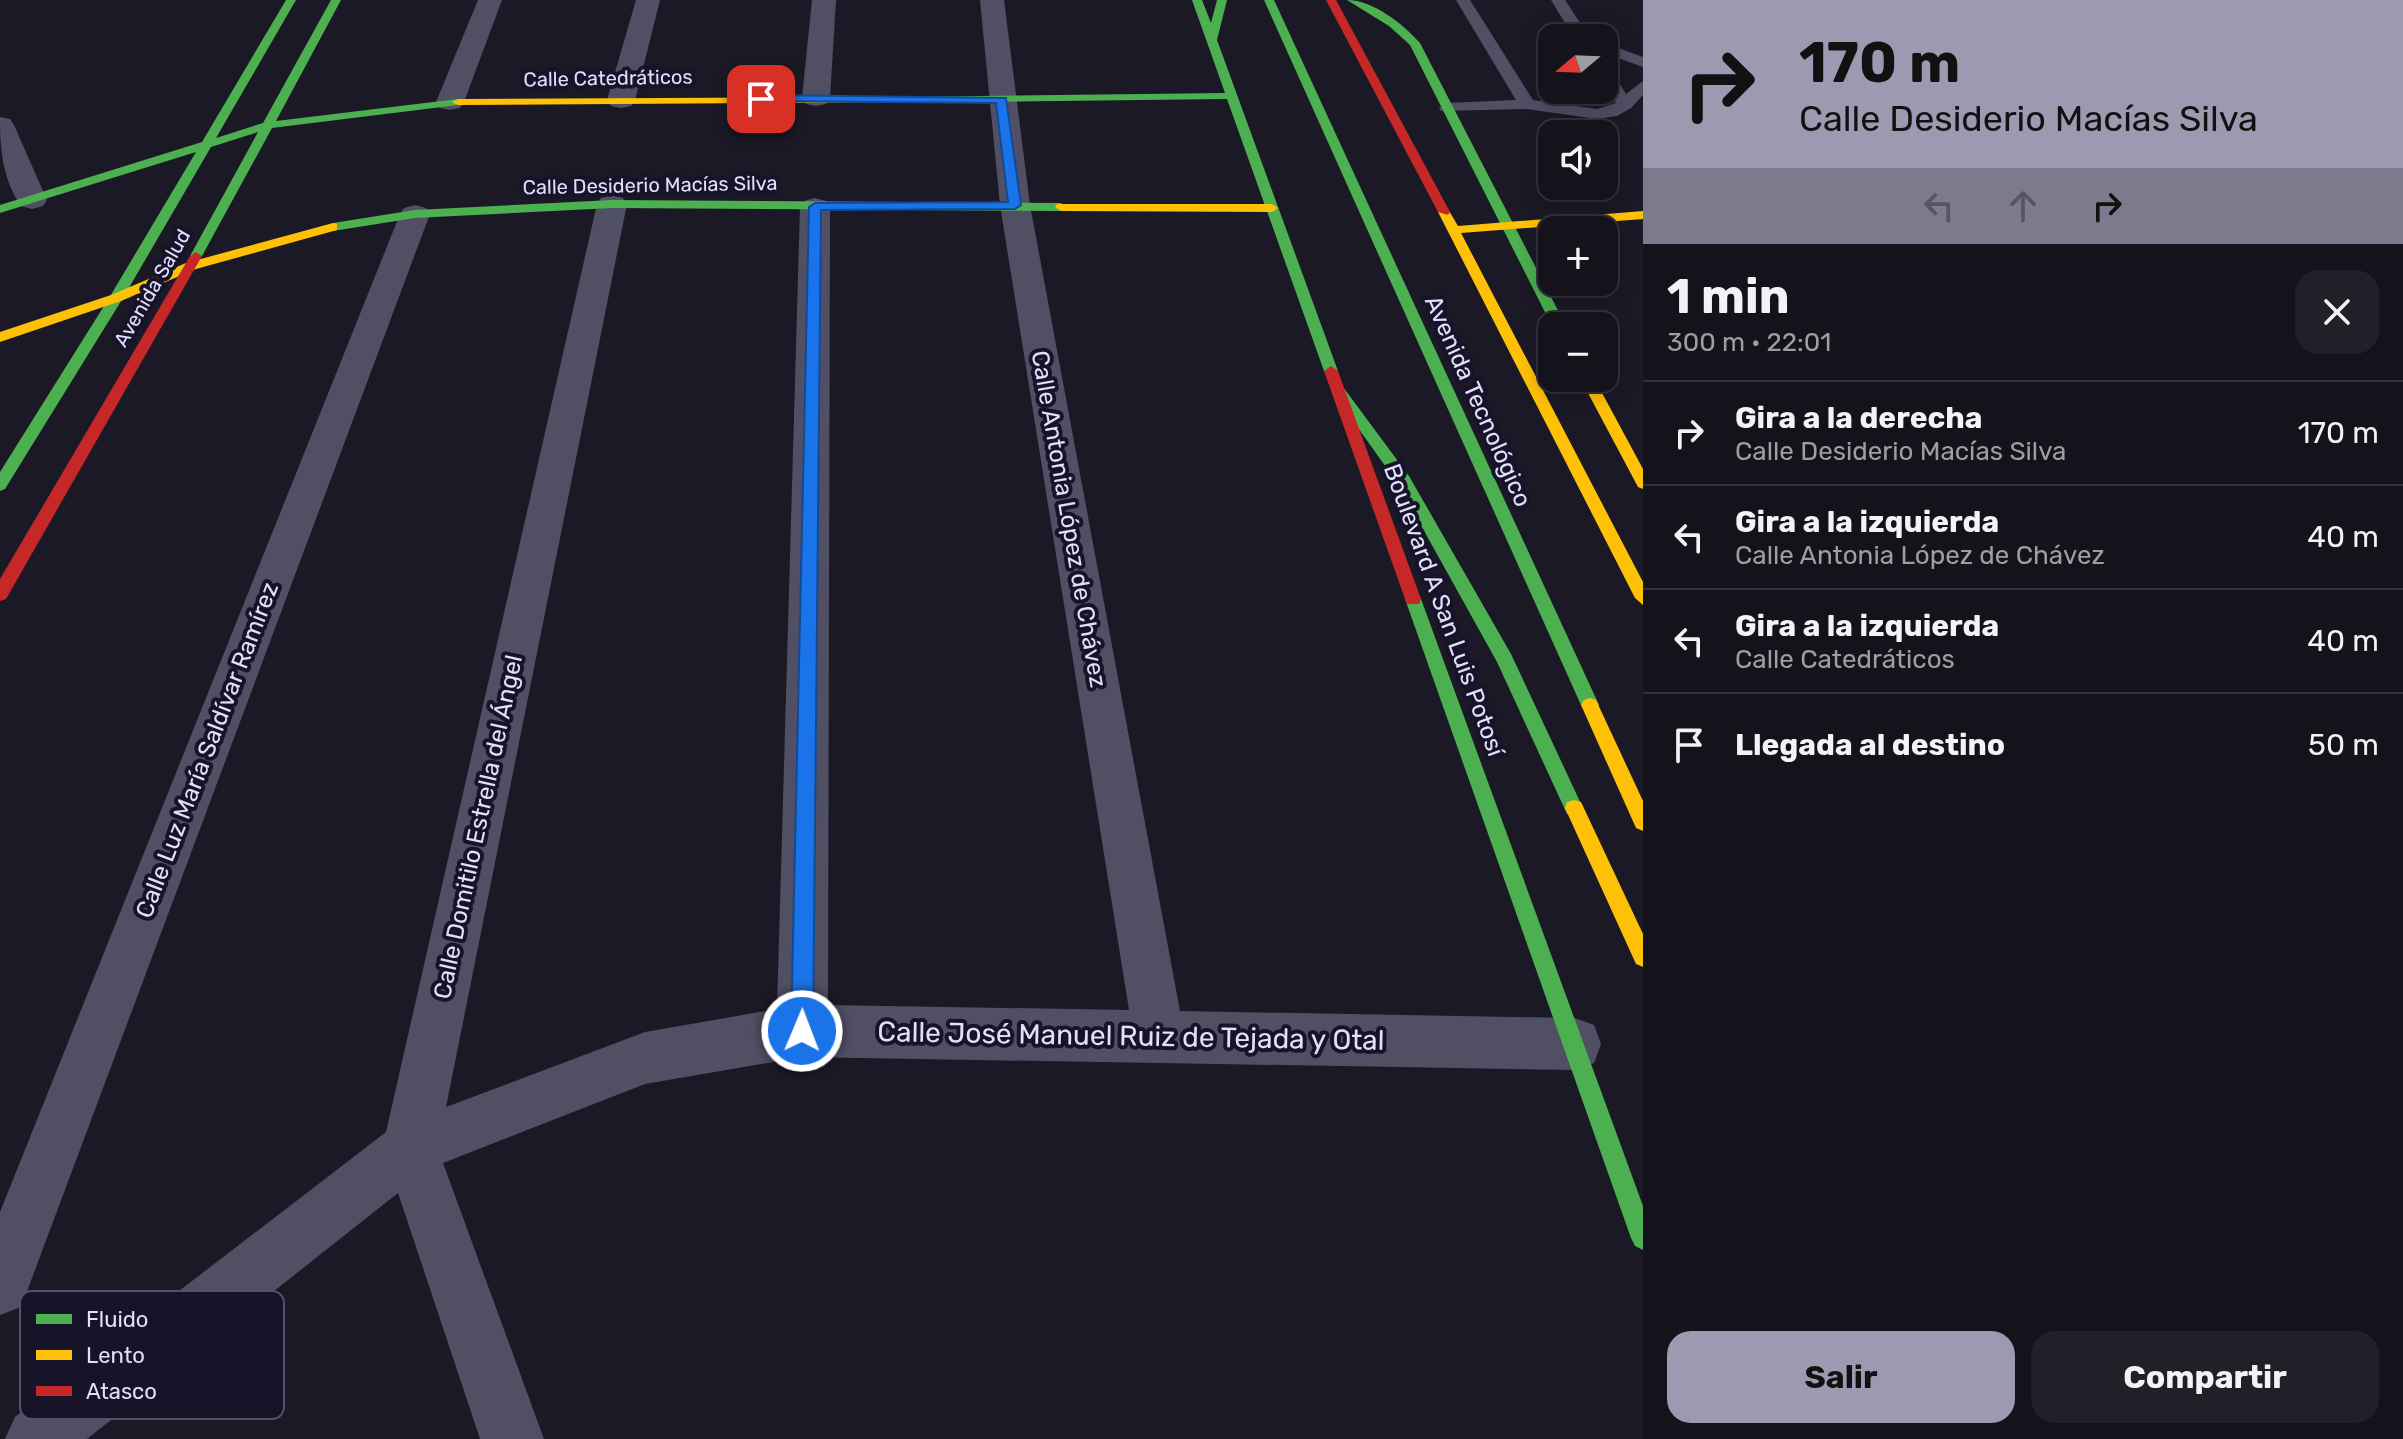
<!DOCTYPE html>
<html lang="es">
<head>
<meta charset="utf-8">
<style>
  :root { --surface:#14131c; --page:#212029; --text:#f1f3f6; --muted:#9d9ea3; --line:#33323b; --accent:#9c9ab1 }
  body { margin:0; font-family:Rubik,sans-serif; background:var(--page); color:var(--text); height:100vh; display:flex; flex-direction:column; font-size:30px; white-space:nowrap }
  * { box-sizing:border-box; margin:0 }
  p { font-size:26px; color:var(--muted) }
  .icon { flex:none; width:44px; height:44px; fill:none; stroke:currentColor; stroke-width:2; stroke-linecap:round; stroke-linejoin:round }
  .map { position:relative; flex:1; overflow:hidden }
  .side { display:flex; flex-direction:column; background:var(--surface); width:760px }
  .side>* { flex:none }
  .hud { background:#9c9ab1; color:#111; overflow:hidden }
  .needle { width:52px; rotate:251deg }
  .fabs { position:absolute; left:1538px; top:24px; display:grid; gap:16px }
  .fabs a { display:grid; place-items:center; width:80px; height:80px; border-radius:16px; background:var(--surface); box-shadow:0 4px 20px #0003,0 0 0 2px var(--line); font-size:40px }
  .pin { position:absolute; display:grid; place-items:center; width:68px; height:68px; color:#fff; margin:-34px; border-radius:16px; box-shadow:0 4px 12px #0006 }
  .me { position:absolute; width:88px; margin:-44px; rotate:1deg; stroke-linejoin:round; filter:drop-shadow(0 0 6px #0008) }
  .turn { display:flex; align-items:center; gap:28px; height:168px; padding:0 24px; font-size:36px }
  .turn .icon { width:104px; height:104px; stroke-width:2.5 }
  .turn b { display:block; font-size:56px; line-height:68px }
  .lanes { display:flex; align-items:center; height:76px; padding:0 24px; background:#0003; justify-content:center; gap:40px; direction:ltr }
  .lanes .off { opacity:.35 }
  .round { display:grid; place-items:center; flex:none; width:84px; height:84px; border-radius:24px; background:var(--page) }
  .overview { display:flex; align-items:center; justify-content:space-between; height:136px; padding:0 24px }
  h1 { font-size:48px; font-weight:700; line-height:60px }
  .primary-button { display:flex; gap:16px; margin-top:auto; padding:16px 24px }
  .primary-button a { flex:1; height:92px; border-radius:24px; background:var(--accent); color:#111; font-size:32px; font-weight:700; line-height:92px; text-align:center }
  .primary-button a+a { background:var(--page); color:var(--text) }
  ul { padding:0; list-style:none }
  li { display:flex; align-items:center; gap:24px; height:104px; padding:0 24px; border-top:2px solid var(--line) }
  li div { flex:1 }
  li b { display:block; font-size:30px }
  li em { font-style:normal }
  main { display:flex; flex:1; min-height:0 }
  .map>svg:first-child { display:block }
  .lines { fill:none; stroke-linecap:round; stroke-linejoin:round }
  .lane { fill:#504f64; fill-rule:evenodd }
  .street { fill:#504f64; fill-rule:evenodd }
  .fast { fill:#4caf50; fill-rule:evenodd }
  .slow { fill:#ffc107; fill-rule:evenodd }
  .jam { fill:#c62828; fill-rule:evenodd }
  .route { fill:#1a73e8; stroke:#114b97; stroke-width:2 }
  .labels { text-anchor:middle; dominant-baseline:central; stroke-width:8; stroke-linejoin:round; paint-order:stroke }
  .far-street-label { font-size:20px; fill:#e2dffc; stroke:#17142a }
  .street-label { font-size:24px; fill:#e2dffc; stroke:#17142a }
  .near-street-label { font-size:28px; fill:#e2dffc; stroke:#17142a }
  .key { fill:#17142a; stroke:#545169; stroke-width:2 }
  .key-label { font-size:22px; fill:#e2dffc }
</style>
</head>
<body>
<main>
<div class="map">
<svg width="1643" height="1439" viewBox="0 0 1643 1439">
  <rect width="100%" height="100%" fill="#1a1925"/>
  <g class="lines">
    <g class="lane">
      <path d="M1456,0H1470L1533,100L1597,109L1616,103L1604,85V67L1610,69L1626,94L1643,81V95L1631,108L1617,116L1597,119L1527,109L1441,111L1439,108L1447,103L1516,100Z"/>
      <path d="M1551,0H1565L1590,38H1574Z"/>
      <path d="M1604,43L1643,57V67L1604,53Z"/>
    </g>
    <g class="street">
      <path d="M478,0H502L464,102L460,108L450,110L440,108L436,102Z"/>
      <path d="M636,0H660L635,100L631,106L621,108L611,106L607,100Z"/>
      <path d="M812,0H836L830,98L826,104L816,106L806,104L802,98Z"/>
      <path d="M980,0H1004L1030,205L1180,1011L1575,1018L1594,1025L1601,1044L1594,1063L1575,1070L802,1057L645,1084L443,1163L544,1439H480L398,1193L87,1439H5L15,1417L386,1132L597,204L601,198L612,195L623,198L627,204L446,1107L645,1032L777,1009L800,207L804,201L815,198L826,201L830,207L828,1005L1129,1010L1000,205Z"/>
      <path d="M0,117L10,119L14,125L47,200L43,206L32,209L21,206C2,178 0,149 0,117Z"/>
      <path d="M415,205L426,208L430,214L29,1286L21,1307L0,1315V1212L400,214L404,208Z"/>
    </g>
    <g class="fast">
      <path d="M286,0H296L216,138L263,123L331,0H341L276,121L458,99L464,102L458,105L272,128L202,256L196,260L190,256L258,132L211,147L123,298L5,489L0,491V472L109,298L196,152L0,213V205L202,142Z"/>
      <path d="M1192,0H1202L1211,23L1217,0H1227L1217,40L1338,371L1336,374H1326L1324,371L1227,99L901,103L895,100L901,97L1225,93Z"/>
      <path d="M1264,0H1274L1599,705L1596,710H1584L1581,705Z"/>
      <path d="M1347,0C1373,0 1403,24 1420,43L1566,326H1552L1410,45L1389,26Z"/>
      <path d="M612,200L1061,203L1067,207L1061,211L612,208L415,218L333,231L327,227L333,223L415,210Z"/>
      <path d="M1338,385L1343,387L1409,476L1511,654L1583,808L1581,814L1574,816L1567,814L1497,662L1398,484L1331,390Z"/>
      <path d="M1413,592L1421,599L1643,1206V1250L1635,1246L1631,1238L1405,599Z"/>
    </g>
    <g class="slow">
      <path d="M901,97L907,100L905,102L458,105L452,102L458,99Z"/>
      <path d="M1057,204H1272L1278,208L1272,212L1061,211L1055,207Z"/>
      <path d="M1440,209H1448L1458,226L1643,211V219L1461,233L1643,582V605L1635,598L1438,212Z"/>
      <path d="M333,223L337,224V230L196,269L121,301L0,342V332L111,295L186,263Z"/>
      <path d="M1580,378H1594L1643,469V489L1638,487Z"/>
      <path d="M1590,698L1596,700L1643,801V831L1636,828L1581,705L1584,700Z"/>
      <path d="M1574,800L1581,802L1643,934V967L1636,964L1565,808L1567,802Z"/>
    </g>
    <g class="jam">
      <path d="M1326,0H1336L1450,212L1448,215L1438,212Z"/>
      <path d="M196,252L202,256L6,599L0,601V579L190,256Z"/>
      <path d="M1331,366L1338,371L1421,599L1419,604H1407L1405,599L1324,371Z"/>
    </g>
  </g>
  <path class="route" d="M761,95L1006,98L1021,205L1015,209L821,210L813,1031L810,1038L802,1042L795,1038L791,1031L809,207L815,203L1008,202L996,103L757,101L755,99Z"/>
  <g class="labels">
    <g class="far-street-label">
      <text transform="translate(608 78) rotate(-1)">Calle Catedráticos</text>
      <text transform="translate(650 185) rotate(-1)">Calle Desiderio Macías Silva</text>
      <text transform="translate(152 288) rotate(-60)">Avenida Salud</text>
    </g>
    <g class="street-label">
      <text transform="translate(1478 401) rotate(66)">Avenida Tecnológico</text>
      <text transform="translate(1069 519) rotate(80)">Calle Antonia López de Chávez</text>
      <text transform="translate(1444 610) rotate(70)">Boulevard A San Luis Potosí</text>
      <text transform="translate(207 750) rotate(-69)">Calle Luz María Saldívar Ramírez</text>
      <text transform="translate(478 827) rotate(-78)">Calle Domitilo Estrella del Ángel</text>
    </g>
    <g class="near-street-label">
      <text transform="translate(1131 1036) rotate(1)">Calle José Manuel Ruiz de Tejada y Otal</text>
    </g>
  </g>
  <rect x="20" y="1291" width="264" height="128" rx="12" class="key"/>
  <rect x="36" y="1314" width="36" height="10" fill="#4caf50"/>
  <rect x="36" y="1350" width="36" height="10" fill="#ffc107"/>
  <rect x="36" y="1386" width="36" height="10" fill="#c62828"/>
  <g class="key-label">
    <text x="86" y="1327">Fluido</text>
    <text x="86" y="1363">Lento</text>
    <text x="86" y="1399">Atasco</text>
  </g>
</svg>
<div class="fabs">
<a><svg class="needle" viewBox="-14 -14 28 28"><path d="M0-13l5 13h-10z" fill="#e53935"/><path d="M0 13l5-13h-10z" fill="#9d9ea3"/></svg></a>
<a><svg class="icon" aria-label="sound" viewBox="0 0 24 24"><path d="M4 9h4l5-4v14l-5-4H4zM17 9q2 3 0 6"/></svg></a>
<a>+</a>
<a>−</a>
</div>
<div class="pin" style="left:761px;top:99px;background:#d93025"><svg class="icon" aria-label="arrive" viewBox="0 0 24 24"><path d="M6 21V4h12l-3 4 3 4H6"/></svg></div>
<svg class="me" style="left:802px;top:1031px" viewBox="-20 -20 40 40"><circle r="17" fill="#1a73e8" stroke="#fff" stroke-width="3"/><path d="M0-11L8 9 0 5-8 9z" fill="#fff"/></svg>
</div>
<section class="side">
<div class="hud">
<div class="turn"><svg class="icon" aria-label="right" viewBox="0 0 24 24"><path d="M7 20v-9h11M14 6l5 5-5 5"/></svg><div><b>170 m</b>Calle Desiderio Macías Silva</div></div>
<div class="lanes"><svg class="icon off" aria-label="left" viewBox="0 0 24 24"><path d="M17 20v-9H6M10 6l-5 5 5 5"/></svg><svg class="icon off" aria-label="ahead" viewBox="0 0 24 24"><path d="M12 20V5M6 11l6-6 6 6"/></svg><svg class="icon" aria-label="right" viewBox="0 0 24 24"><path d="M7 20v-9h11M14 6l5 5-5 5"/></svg></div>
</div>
<div class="overview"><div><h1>1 min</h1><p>300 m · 22:01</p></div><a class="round"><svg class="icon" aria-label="close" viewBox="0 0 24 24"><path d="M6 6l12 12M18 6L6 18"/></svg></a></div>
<ul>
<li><svg class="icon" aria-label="right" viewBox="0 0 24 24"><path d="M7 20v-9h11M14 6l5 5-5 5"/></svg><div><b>Gira a la derecha</b><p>Calle Desiderio Macías Silva</p></div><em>170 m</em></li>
<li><svg class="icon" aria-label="left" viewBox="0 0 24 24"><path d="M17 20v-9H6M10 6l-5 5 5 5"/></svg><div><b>Gira a la izquierda</b><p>Calle Antonia López de Chávez</p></div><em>40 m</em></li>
<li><svg class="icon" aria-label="left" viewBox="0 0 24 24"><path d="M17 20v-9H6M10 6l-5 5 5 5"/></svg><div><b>Gira a la izquierda</b><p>Calle Catedráticos</p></div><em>40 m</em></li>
<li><svg class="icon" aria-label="arrive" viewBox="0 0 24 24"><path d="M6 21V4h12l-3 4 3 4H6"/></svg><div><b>Llegada al destino</b></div><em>50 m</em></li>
</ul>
<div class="primary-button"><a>Salir</a><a>Compartir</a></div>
</section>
</main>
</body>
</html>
